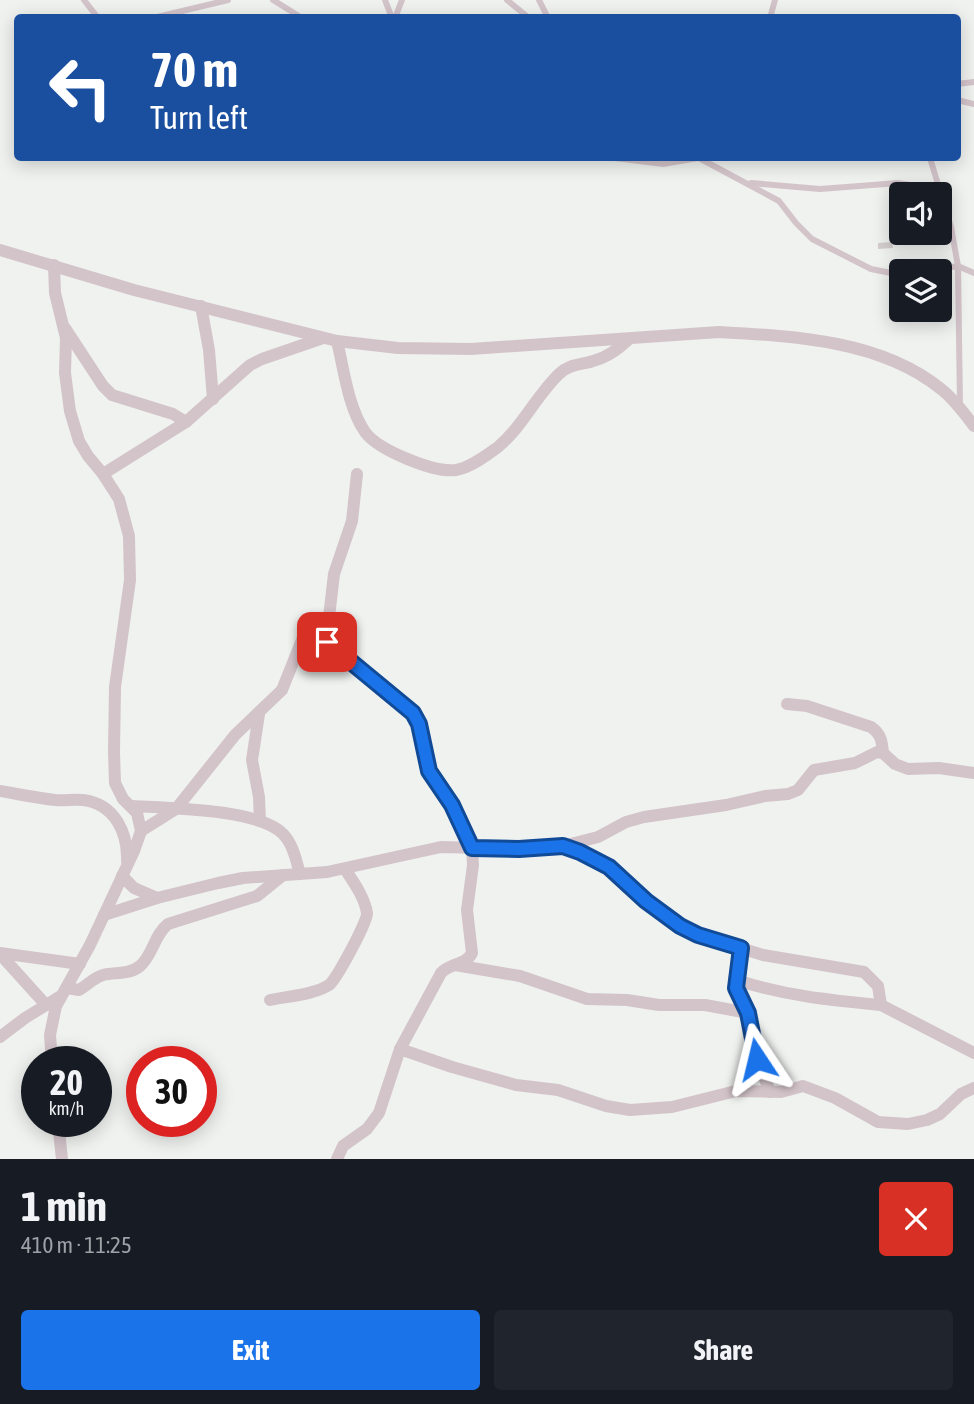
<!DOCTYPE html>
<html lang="en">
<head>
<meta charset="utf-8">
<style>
  :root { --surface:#171b24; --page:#20242c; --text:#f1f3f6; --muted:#9ea1a6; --accent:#1a73e8 }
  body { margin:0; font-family:"Asap Condensed",sans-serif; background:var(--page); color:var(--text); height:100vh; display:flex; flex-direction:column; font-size:26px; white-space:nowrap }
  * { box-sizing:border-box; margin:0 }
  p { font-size:23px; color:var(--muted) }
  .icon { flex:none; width:38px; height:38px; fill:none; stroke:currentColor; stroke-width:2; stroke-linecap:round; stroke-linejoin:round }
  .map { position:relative; height:1159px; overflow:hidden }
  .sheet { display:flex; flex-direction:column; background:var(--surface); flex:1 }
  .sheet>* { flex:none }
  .top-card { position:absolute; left:14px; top:14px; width:947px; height:147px; border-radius:7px; box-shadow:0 4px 18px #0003; background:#1a4fa0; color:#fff; overflow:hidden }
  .buttons { position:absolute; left:889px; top:182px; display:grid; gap:14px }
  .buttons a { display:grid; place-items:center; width:63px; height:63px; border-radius:7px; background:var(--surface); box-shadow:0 4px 18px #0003; font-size:35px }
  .speed { position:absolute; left:21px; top:1046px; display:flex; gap:14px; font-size:35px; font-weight:700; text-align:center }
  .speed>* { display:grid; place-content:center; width:91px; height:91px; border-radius:50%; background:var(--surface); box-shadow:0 4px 18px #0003; line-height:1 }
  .speed small { font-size:18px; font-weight:400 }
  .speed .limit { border:10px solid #d22; background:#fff; color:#111 }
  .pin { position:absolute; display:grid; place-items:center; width:60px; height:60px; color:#fff; margin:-30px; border-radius:14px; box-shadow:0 4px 10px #0006 }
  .me { position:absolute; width:77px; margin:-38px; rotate:350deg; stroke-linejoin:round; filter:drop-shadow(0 0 5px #0008) }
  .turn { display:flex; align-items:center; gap:24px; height:147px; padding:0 21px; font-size:32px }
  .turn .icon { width:91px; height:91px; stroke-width:2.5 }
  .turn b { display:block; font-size:49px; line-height:60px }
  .round { display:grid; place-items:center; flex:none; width:74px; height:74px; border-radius:7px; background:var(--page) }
  .head { display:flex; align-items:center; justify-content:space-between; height:119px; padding:0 21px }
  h1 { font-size:42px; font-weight:700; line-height:52px }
  .cta { display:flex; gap:14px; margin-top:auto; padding:14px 21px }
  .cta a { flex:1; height:80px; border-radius:7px; background:var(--accent); color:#fff; font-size:28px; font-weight:700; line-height:80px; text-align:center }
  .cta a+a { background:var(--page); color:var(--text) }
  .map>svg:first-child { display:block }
  .building { fill:#d4cdce }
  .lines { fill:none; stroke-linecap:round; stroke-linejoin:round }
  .lane { stroke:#d3c4ca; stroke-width:6 }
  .street { stroke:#d3c4ca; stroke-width:12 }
  .route-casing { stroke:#114b97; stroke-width:18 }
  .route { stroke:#1a73e8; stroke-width:12 }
</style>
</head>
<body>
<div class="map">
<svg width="974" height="1159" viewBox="0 0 974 1159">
  <rect width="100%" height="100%" fill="#f0f2f0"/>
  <path class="building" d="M892,242L893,248L878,249V243Z"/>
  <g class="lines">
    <g class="lane">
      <path d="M84,0L98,18"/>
      <path d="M273,0L302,18"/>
      <path d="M385,0L392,18"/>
      <path d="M507,0L529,18"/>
      <path d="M539,0L548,18"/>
      <path d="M153,18L228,0"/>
      <path d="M395,18L402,0"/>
      <path d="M770,18L775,0"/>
      <path d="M957,84L974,82"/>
      <path d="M957,100L974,104"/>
      <path d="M615,158L663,164L698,158"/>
      <path d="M699,158L779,201L796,223L812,239L871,269L901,275"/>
      <path d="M930,158L951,227L958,266L960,405"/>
      <path d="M751,183L820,189L898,183L940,190"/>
      <path d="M929,271L958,266L974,273"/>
    </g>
    <g class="street">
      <path d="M0,250L134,290L337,341L398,348L471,349L719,332C793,336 881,340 941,389C954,399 964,413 974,426"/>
      <path d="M201,306L209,350L213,399"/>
      <path d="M65,328L103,386L112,395L173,414L186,422"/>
      <path d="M337,341C344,370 348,407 365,432C378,450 434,473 456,470C470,468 487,455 498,447C523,426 536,396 559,374C569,364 581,365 593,361C608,357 618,349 629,339"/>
      <path d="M103,474L186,422L250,365L262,359L323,338"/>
      <path d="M306,630L340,652L413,714L419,724L429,771L452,805L472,848L473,865L467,910L472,953C466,965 450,963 441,973L400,1049L379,1113L367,1129L343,1146L337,1159"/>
      <path d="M787,704L807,706L871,727C881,734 882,741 883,753"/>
      <path d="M259,714L252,760L259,797L260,821"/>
      <path d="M0,791C18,794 37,798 55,800C64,801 74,799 83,800C115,804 128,833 127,861"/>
      <path d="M133,806C167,808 260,809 283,834C293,844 296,860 300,874"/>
      <path d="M141,831L176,809L235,735L282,690L306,630C318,629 324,629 329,617L334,574L352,521L357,474"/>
      <path d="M566,847L592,857L609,867L666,917L698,935L763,955L864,972L878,986L881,1005L974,1053"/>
      <path d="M122,876L134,888L157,898"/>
      <path d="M104,915L157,898L218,883L243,878L327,872L441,847L519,849L563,846L598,837L626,822L644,817L726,805L765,796L788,794L798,790L814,770L855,763L877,752L883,753L895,764L908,769L939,768L974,773"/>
      <path d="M742,948L736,988L748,1013L757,1059L770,1092"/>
      <path d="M0,953L80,964"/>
      <path d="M0,954L46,1005"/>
      <path d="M455,965L520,976L587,999L627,1000L659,1005H705L748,1013"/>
      <path d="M736,980C787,996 829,1000 881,1005"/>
      <path d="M67,988L79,990C88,985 93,978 103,975C115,972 129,975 140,966C153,955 154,935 168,924L257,896L283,875"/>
      <path d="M270,1000C288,996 313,995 329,985C336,980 368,921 367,913C365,898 353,881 345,869"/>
      <path d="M0,1037L25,1018L59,997"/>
      <path d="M400,1049L452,1067L516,1085L558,1090L606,1106L630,1110L672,1107L736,1091L781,1092L803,1086L835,1098L878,1122L908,1124L927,1120L940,1114L961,1094L974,1088"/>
      <path d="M52,1062L50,1035L56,1006L90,945L134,851L141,831L137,813L123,799L115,783L114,752L115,687L130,580L129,536L119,499L103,474L88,456L79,441L70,411L65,373L66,338L55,293L54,265"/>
      <path d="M58,1122L62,1159"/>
    </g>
  </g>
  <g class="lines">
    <defs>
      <path id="route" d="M327,642L413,713L419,724L429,771L452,805L472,848L519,849L563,846L580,852L609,867L646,901L680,926L698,935L741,948L736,988L748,1013L757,1059"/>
    </defs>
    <use href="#route" class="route-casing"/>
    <use href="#route" class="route"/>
  </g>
</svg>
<div class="buttons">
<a><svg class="icon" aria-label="sound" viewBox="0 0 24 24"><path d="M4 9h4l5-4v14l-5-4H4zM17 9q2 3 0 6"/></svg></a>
<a><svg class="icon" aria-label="layers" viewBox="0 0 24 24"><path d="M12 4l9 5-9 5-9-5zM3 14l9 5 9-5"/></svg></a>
</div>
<div class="speed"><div>20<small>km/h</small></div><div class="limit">30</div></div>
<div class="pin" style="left:327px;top:642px;background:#d93025"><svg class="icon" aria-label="arrive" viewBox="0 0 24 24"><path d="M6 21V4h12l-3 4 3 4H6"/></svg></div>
<svg class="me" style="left:757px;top:1059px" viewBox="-20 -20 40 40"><path d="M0-17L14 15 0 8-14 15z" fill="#1a73e8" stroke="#fff" stroke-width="4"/></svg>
<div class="top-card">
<div class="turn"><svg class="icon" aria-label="left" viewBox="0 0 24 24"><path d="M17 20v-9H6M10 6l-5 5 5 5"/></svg><div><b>70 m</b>Turn left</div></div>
</div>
</div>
<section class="sheet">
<div class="head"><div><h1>1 min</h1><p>410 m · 11:25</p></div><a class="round" style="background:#d93025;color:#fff"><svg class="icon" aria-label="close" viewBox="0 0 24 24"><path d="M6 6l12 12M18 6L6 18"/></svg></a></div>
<div class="cta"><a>Exit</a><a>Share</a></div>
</section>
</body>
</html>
